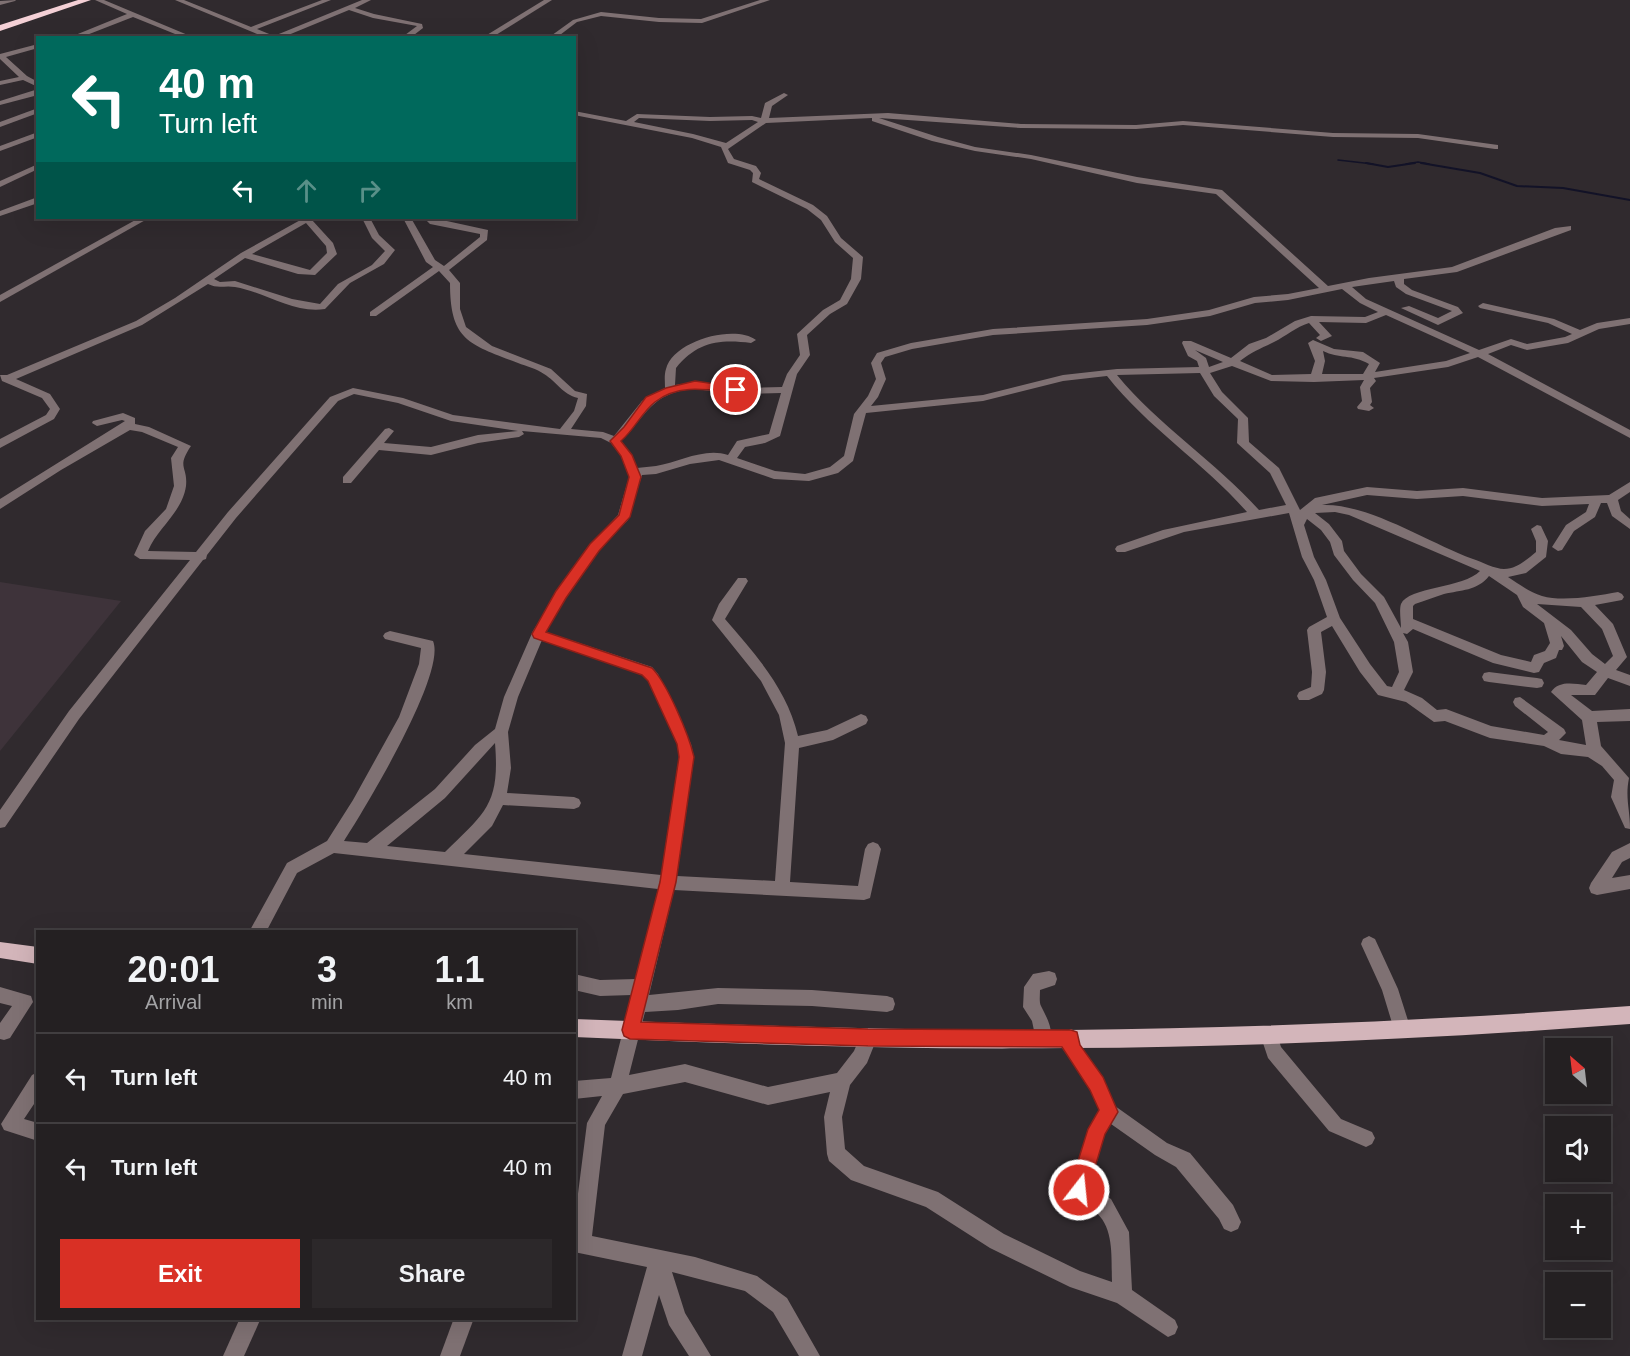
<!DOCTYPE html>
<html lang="en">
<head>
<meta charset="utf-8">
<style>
  :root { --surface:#242022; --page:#2c282a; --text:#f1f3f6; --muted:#a3a3a5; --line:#413e40; --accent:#d93025 }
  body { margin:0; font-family:Helvetica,sans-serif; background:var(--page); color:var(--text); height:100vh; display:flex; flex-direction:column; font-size:22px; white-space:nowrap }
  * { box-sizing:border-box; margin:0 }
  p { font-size:20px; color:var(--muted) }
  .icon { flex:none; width:33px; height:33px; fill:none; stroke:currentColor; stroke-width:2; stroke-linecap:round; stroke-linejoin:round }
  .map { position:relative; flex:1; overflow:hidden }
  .drawer { position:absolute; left:36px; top:930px; width:540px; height:390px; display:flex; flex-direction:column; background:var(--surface); border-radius:0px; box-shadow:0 6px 24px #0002,0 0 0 2px var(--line) }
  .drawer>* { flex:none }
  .hud { position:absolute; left:36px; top:36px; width:540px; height:183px; border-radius:0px; box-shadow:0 6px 24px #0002,0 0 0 2px var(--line); background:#00695c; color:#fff; overflow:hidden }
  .needle { width:39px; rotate:332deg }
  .fabs { position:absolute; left:1545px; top:1038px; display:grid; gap:12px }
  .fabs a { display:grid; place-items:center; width:66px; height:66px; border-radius:0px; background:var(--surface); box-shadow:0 6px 24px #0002,0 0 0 2px var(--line); font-size:30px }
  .pin { position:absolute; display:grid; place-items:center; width:51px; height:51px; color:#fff; margin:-26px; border:3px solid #fff; border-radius:50%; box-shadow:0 2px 6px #0007 }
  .me { position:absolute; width:66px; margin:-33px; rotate:16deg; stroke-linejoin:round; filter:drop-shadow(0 0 4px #0008) }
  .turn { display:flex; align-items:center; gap:21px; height:126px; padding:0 24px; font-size:27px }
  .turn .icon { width:78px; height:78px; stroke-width:2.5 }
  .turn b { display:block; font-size:42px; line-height:51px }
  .lanes { display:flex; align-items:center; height:57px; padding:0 24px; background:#0003; justify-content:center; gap:30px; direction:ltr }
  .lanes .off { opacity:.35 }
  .eta { display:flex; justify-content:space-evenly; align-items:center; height:102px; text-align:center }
  .eta b { font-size:36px; font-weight:700; line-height:42px }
  .primary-button { display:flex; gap:12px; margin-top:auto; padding:12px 24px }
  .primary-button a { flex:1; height:69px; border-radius:0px; background:var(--accent); color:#fff; font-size:24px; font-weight:700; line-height:69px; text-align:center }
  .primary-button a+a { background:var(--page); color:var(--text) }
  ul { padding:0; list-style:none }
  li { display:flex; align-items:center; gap:18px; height:90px; padding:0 24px; border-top:2px solid var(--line) }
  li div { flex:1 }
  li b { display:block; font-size:22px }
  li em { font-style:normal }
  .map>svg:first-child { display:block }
  .built { fill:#3e333a }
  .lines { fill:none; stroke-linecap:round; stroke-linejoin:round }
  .stream-far1 { stroke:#121227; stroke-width:1.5 }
  .stream { stroke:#121227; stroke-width:2 }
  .minor { fill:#7f7173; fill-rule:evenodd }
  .major { fill:#d3b5ba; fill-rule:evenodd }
  .highway { fill:#f4d0d6; fill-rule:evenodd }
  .route { fill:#d93025; stroke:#8d1f18; stroke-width:1.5 }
</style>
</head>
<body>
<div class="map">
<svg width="1630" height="1356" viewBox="0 0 1630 1356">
  <rect width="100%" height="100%" fill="#302a2e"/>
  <path class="built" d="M0,582L121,601L0,751Z"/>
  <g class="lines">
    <g class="stream-far1">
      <path d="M1338,160L1373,164"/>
      <path d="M1406,164L1418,162L1429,164"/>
    </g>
    <g class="stream">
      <path d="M1366,163L1388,167L1415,163"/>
      <path d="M1421,163L1480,173L1517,186L1563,188L1630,200"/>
    </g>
    <g class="minor">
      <path d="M16,0L15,1L0,5V1Z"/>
      <path d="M95,0H104L195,38H185L133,17L79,38H68L127,14Z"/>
      <path d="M175,0H184L251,27L322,0H331L257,29L274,36L362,0H371L355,8L374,14L422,24L423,28L410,38H401L417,26L373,18L349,10L281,38H267Z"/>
      <path d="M544,0H552L491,38H482Z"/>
      <path d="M760,0H770L702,23L659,22L601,16L577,22L556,38H548L573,20L601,12L659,18L701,19Z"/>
      <path d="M38,44V48L6,57L27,76L38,82V87L23,80L0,85V81L19,77L0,59V54Z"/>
      <path d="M35,90H38V95L0,105V101Z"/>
      <path d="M784,93L788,95L772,106L769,118L888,113L1021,124L1136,125L1183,121L1333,133L1418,134L1498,145V149H1495L1418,138L1333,137L1183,125L1136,129L1021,128L879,118L938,137L975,147L1031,155L1137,177L1222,190L1328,286L1369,278L1452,267L1555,228L1571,226V230L1457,272L1404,279V284L1412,290L1458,307L1463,313L1438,325L1401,308L1409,306L1438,318L1452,311L1406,294L1396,287L1394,281L1352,287L1366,299L1479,350L1511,339L1527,344L1565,337L1572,334L1548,323L1480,308L1478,306L1483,303L1554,319L1580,330L1597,323L1630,318V324L1599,329L1568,343L1527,350L1511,345L1488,354L1630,430V438L1478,357L1448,367L1374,378L1376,381L1370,388L1372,402L1370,405L1374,408L1369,411L1358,409L1357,407L1362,401L1360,387L1364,380L1314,382L1271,381L1232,366L1210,373L1222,392L1248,418L1249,442L1279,468L1300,510L1315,498L1367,487L1417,491L1463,488L1542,498L1609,495L1630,482V492L1618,500L1621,511L1630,519V529L1612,516L1607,503H1601L1595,517L1574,531L1562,550L1558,551L1552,547L1566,525L1586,512L1589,504L1542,506L1463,496L1417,499L1367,495L1322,505C1368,503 1429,543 1473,559C1482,562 1495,569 1504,569C1517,569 1526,560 1536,552V541L1531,529L1537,525L1541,526L1548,541L1546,557L1526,573L1508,577C1519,584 1529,592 1542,596C1563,602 1596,596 1618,592L1622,594L1624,597L1622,600L1595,605L1613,624L1627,657L1616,670L1630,675V686L1608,678L1595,695H1571L1592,711L1630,709V721L1597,722L1601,746L1629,778C1625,798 1630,809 1630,829L1625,828L1611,797L1614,780L1602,766L1588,757L1561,754L1544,746L1490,738L1445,721L1434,722L1406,702L1378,695L1360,672L1332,626L1321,632L1326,672L1324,690L1322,694L1309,700H1299L1297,696L1299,692L1311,687L1312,672L1307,630L1309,627L1327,617L1314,580L1302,557L1289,513L1184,532L1125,552H1117L1115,549L1117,546L1163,530L1247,512C1204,463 1148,428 1107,376L1063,381L983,401L866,413L853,461L838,473L809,481L774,479L719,460L690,464L656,474L642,475L628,520L599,550L565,598L546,632L652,667L658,674L691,744L694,757L677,876L775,881L785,743L779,715L761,681L712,620L719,604L738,578H746L748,581L725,619C756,655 787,689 798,736L827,730L861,714L866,716L868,720L866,724L833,740L799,748L790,882L858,886L865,849L868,844L873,842L878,844L881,849L870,898L864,900L674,890L649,995L718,988L812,990L887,996L893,998L895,1004L893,1010L887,1012L812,1006L718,1004L678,1010L645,1012L629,1075L685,1064L768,1087L837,1073L854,1051L862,1032L868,1029L874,1032L877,1038L867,1063L850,1085L842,1117L845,1149L864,1166L938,1192L1004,1234L1080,1271L1112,1282C1111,1259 1115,1226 1094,1211C1085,1204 1074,1201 1070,1190L1088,1129L1099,1110L1091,1089L1062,1048L1065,1032L1071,1029L1077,1032L1080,1045L1103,1077L1115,1106L1167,1143L1190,1153L1233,1205L1241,1222L1238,1229L1231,1232L1224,1229L1219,1219L1176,1167L1155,1155L1111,1124L1105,1133L1090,1186L1111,1199L1129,1232L1132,1290L1175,1320L1178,1327L1175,1334L1168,1337L1117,1303L1070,1287L990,1248L926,1207L851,1180L829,1161L827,1154L824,1117L830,1092L768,1105L685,1082L623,1094L605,1125L592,1236L695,1257L757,1276L787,1298L820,1356H799L773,1312L745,1291L672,1272L685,1313L711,1356H689L669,1325L659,1295L642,1356H622L647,1267L574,1252V1225L587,1123L602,1096L574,1099V1081L611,1078L632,995L600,996L574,990V974L600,980L636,979L658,889L334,853L297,873L266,932H249L287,863L327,841L353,800L399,717L419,664L421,648L385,639L383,636L385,633L390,631L433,641C447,673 364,810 344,841L367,843L435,789L475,745L495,729L504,697L533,631L557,592L591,544L618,515L629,477L621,456L611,443L601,438L522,431L524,434L519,437L478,443L431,455L379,450L351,483H343V477L385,429L389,428L394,431L384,443L431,447L478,435L518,431L451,421L398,403L354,394L338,401L236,518L207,555L206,559L203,560L79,719L5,827L0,828V810L69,711L190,560L140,559L134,555L145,531L166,509L174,486L171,458L178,447L142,432L130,430L61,470L0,509V499L125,421L122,420L97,426L92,423L93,421L123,413L135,418V424L149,427L191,446C176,468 188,466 186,486C182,513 158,527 148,551L196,552L228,512L330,397L353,388L403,398L453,415L560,429L574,411L578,398C562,394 557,382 544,374C537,369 526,366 518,363C469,344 450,341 450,283L439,271L376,316H370V312L433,267L426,262L403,218H411L435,260L444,266L480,237V234L430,224L424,218H433L488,230L487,240L449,270L460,283V309L466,327L492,346L551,369L575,391L587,394L586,406L571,429L603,432L614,436L642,401L665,388C665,382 664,375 666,369C673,341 734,324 756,340L751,343C719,339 697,342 676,368L675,385L693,383L748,388L782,387L787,374L800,355L797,334L823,310L840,300L851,279L853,258L835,242L821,220L807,209L752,182L753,173L750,170L728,163L721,147L692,138L574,115V111L626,121L637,114L710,117L752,116L761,118L765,103ZM639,118L710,121L752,120L758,122L726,143L693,134L634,122ZM872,118V121L932,141L975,151L1031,159L1137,183L1216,194L1319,288L1288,294L1254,297L1209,310L1147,319L993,329L911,343L877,353L871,363L876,379L868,396L854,414L844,456L830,467L805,474L775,471L737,458L745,447L765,443L780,436L797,374L810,355L807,335L830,314L847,304L861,279L863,257L841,238L827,216L813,205L759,179L761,173L756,166L734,159L728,149L766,123ZM1342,289L1360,303L1378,312L1365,317L1311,316L1295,321L1266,338L1249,344L1231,358L1191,341H1183L1182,343L1188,356L1197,361L1199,367L1117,369L1063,375L983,395L871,406L878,397L886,379L881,363L885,357L912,349L993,335L1147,325L1210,316L1255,303L1288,300ZM1386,315L1470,353L1446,361L1375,372L1380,363L1363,352L1334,349L1313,340L1308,343L1315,361L1311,374L1272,375L1240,361C1253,351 1260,349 1274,342C1286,336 1296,327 1309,323L1320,335L1316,338L1321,341L1332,336L1319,322L1366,323ZM1195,350L1223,362L1209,367L1206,358ZM1323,351C1339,359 1352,354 1369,364L1363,374H1322L1325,361ZM1200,373L1214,396L1238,419L1237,443L1270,473L1286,505L1259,510C1215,461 1159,426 1117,375ZM693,389L742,394L781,393L769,434L737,441L728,455C705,447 679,462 656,466C650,467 643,467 637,468L632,455L621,441C647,415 651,393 693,389ZM1335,512L1349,515L1480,571C1464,588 1408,587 1401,604C1399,610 1401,621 1401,628L1384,597L1361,574L1344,551L1342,541L1329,524L1315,513ZM1307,519L1321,530L1330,542L1334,555L1353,580L1375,603L1394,642L1399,672L1392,687L1387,686L1370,664L1340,618L1326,580L1314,557L1304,525ZM1489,576L1517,595L1523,607L1544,623L1550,643L1545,651L1534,655L1531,662L1501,655L1413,619V606L1415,604C1425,601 1434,597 1444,594C1461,590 1477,591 1489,576ZM1537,604L1581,607L1602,629L1613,656L1605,664L1592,654L1571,630ZM1413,629L1493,663L1534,673L1539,672L1544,663L1556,658L1559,650H1562L1564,646L1561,636L1582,662L1597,672L1586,685C1574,684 1559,680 1551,692L1582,720L1586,745L1559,740L1566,733L1564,729L1520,697L1515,698L1513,702L1515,706L1548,732L1544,735L1491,726L1446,709L1437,710L1422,698L1404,690L1413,672L1408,642L1403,633L1407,634ZM542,640L642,675L648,681L677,744L680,757L661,875L464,854L492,826L503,805L574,809L579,807L581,803L579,799L574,797L507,793L511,768L508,732L518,697ZM495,743C500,804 486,812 445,852L387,846L445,798Z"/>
      <path d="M38,108V113L0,127V122Z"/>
      <path d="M38,132V137L0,151V146Z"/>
      <path d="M38,164V169L0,187V181Z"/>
      <path d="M35,198H38V203L0,216V211Z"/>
      <path d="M139,218H149L0,302V295Z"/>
      <path d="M304,218H313L312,220L333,243L337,254L315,275L298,274L245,258L214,279L220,282L235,281L292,299L320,304L338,284L372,265L385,251L372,238L362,218H370L379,235L395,250L384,264L350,283L325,309C294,314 265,292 235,287C225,285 218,289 208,284L142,325L16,379L50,394L60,409L54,419L0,448V439L46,415L50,409L42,398L2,381L0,375H7L136,321L175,298L241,253ZM306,223L326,246L327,253L310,270L252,254Z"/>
      <path d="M1489,672L1537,678L1542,679L1544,683L1542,687L1537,688L1489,682L1484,681L1482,677L1484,673Z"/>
      <path d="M1630,843V858L1622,862L1612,878L1630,875V889L1597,895L1591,893L1589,888L1591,883L1612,852Z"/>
      <path d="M1369,936L1375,939L1398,989L1411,1030L1408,1036L1402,1038L1396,1036L1382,990L1361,944L1363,939Z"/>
      <path d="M1049,971L1055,973L1057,979L1055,985L1040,990C1040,995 1039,1002 1041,1006C1047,1018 1055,1031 1049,1045L1043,1048L1037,1045L1032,1021L1023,1007L1024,987L1033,974Z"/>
      <path d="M0,987L31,996L33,1002L10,1038L4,1040L0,1039V1023L12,1006L0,1003Z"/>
      <path d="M1269,1026L1275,1028L1281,1047L1341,1119L1372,1132L1375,1138L1372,1144L1366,1147L1329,1131L1268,1058L1260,1034L1263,1028Z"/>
      <path d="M38,1072V1098L24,1119L38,1123V1141L4,1130L1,1124L32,1075Z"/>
      <path d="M240,1318H261L244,1356H223Z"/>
      <path d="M454,1318H474L460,1356H440Z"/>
    </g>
    <g class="major">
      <path d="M0,942L38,947V964L0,958Z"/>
      <path d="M1630,1006V1024C1443,1038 1256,1047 1068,1048C903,1050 739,1044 574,1037V1019C739,1025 903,1031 1068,1030C1256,1028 1443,1020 1630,1006Z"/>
    </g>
    <path class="highway" d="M78,0H91L0,31V25Z"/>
  </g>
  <path class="route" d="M695,381L736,387L742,390L736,393C709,390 679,383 655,402C642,412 634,430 621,441L632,455L641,477L630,517L599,551L566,598L546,632L652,668C667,683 689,735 694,757L676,882L641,1022L868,1029L1071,1030L1077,1032L1080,1045L1103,1077L1118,1112L1105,1134L1086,1197L1079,1200L1072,1197L1069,1190L1088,1129L1099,1110L1090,1090L1062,1047L868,1046L630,1039L624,1036L622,1030L660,882L679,757L677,744L648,681L642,675L534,638L532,634L556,591L590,544L619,515L629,477L621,456L610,441L624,427L646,397L666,388Z"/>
</svg>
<div class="fabs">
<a><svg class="needle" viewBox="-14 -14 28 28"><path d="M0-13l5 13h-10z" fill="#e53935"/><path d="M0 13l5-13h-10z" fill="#a3a3a5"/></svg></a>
<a><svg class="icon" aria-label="sound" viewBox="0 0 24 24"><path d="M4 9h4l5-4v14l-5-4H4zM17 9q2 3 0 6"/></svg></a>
<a>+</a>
<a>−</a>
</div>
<div class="pin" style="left:736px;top:390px;background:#d93025"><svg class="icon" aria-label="arrive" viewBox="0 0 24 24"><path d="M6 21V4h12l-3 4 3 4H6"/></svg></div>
<svg class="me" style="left:1079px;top:1190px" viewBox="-20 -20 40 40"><circle r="17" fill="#d93025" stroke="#fff" stroke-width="3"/><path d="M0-11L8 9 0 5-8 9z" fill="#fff"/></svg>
<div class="hud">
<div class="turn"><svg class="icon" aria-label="left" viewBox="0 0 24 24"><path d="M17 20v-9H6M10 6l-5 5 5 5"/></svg><div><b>40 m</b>Turn left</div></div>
<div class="lanes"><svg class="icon" aria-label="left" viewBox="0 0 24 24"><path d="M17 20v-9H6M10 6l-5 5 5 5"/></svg><svg class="icon off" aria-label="ahead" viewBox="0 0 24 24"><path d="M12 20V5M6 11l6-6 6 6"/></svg><svg class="icon off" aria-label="right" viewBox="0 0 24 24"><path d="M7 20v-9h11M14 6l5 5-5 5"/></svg></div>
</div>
<section class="drawer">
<div class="eta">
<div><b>20:01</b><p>Arrival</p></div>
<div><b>3</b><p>min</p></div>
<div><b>1.1</b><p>km</p></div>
</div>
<ul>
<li><svg class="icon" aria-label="left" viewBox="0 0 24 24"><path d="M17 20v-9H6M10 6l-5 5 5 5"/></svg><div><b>Turn left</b></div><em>40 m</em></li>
<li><svg class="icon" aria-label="left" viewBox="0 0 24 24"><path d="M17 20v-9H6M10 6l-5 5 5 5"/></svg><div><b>Turn left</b></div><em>40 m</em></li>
</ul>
<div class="primary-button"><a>Exit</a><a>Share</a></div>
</section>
</div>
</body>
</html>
